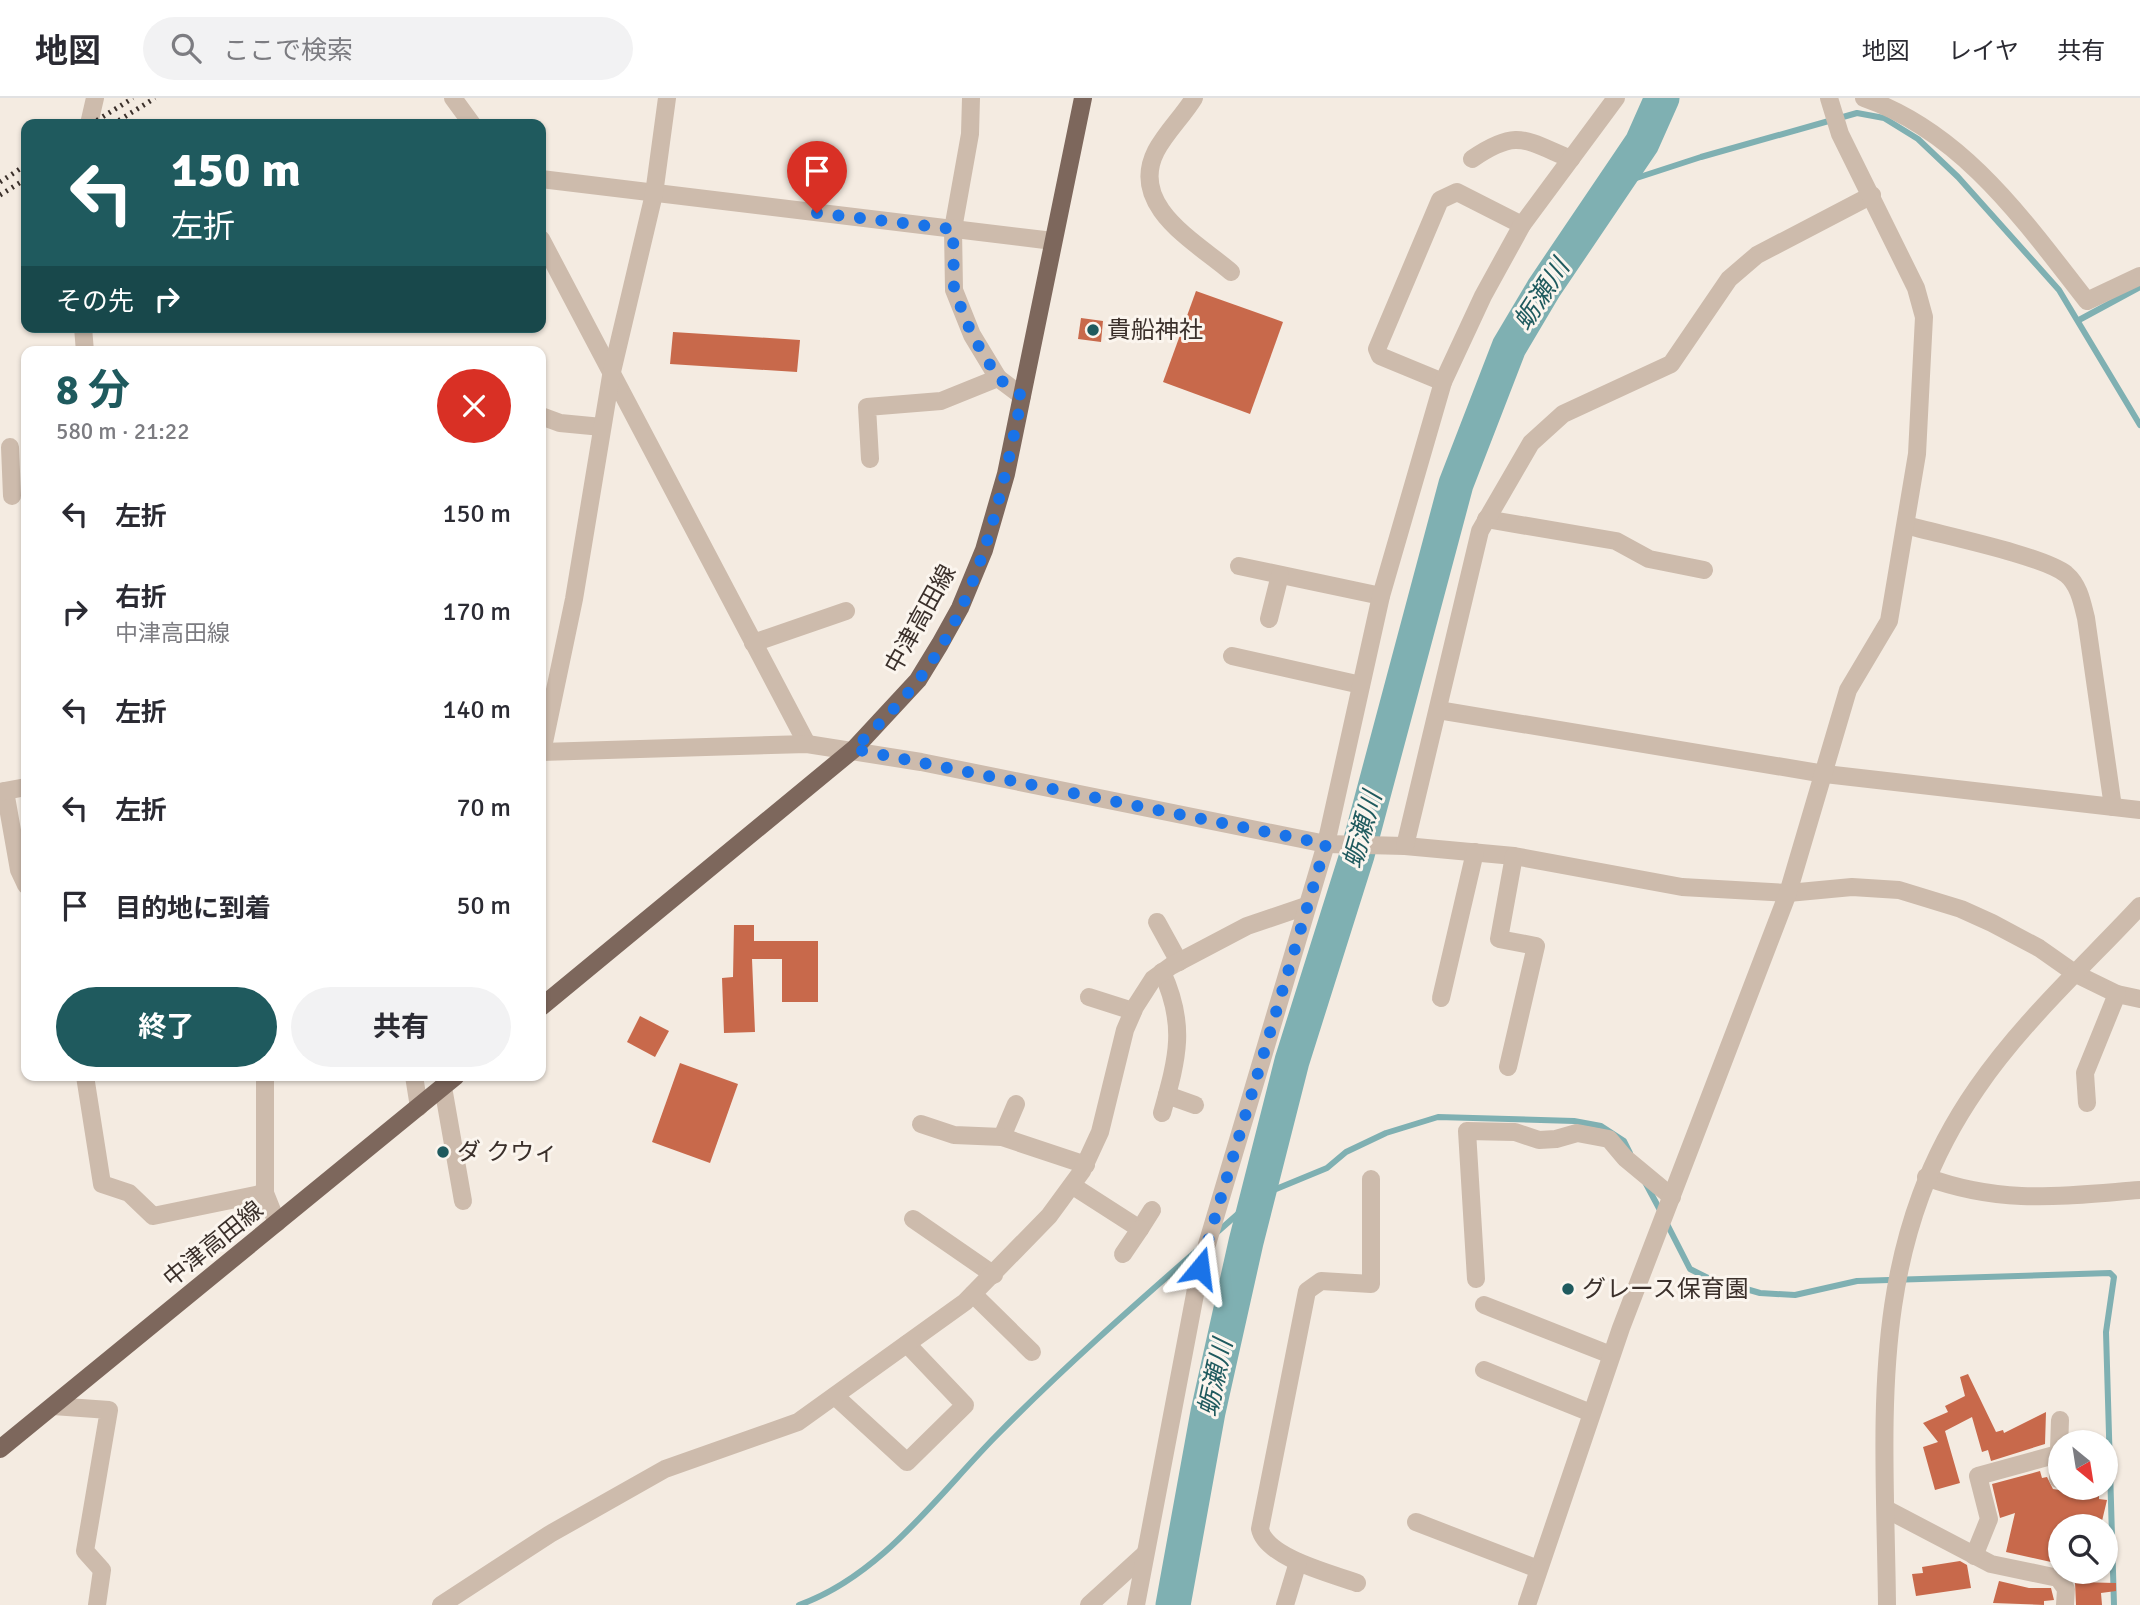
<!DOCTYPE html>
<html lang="ja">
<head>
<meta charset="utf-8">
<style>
  :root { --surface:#fff; --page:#f2f2f3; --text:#2b2b33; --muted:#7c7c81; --line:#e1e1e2; --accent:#1f5a5e }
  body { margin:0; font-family:Signika,"Noto Sans JP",sans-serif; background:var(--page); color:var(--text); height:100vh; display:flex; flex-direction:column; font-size:26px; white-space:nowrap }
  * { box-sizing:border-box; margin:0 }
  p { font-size:23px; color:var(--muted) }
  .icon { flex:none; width:38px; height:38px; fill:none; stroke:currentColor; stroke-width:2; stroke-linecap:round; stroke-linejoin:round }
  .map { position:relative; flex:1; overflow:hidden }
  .panel { position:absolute; left:21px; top:248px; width:525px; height:735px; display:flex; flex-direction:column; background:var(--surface); border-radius:14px; box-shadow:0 2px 5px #0004 }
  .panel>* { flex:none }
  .banner { position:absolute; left:21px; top:21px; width:525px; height:214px; border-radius:14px; box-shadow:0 2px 5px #0004; background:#1f5a5e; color:#fff; overflow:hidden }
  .needle { width:46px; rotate:150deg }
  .tools { position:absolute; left:2048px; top:1332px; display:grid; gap:14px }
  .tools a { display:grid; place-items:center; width:70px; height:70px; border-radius:50%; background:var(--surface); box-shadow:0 2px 5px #0004; font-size:35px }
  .pin { position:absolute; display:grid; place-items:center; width:60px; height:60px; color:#fff; margin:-72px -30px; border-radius:50% 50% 50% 0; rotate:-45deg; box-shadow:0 0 7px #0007 }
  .pin .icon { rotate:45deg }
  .me { position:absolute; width:77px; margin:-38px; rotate:16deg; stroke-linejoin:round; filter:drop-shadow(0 0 5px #0008) }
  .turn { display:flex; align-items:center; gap:24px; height:147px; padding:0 35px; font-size:32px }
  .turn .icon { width:91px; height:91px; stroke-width:2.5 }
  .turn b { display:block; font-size:49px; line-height:60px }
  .then { display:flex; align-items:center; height:66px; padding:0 35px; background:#0003; gap:14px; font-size:26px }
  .round { display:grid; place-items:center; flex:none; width:74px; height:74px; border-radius:37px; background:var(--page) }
  .headline { display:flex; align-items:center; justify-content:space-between; height:119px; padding:0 35px }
  h1 { font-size:42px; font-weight:700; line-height:52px; color:var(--accent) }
  .cta { display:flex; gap:14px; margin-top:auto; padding:14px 35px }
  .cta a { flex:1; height:80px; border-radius:42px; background:var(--accent); color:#fff; font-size:28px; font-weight:700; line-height:80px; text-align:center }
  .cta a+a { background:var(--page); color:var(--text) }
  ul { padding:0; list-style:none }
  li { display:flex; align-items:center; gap:21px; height:98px; padding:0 35px }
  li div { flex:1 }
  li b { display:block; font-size:26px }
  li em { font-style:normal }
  header { display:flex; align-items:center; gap:42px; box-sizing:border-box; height:98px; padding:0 35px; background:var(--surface); border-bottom:2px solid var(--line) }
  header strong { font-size:33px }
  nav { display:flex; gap:38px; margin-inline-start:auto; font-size:24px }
  .search { width:490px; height:63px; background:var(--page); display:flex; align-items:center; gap:18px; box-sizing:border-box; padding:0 24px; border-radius:38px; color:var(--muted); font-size:26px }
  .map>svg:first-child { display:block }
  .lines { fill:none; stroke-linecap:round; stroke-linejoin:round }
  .stream { stroke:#7fb0b2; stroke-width:6 }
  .river { stroke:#7fb0b2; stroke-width:35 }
  .building { fill:#c8694b }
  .minor { stroke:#cdbbac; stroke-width:18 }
  .tertiary { stroke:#cdbbac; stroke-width:18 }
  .primary { stroke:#7d675c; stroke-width:18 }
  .rail { stroke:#3b302b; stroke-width:5; stroke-dasharray:2 5; stroke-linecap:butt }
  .route { stroke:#1a73e8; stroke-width:12; stroke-dasharray:0 21.6 }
  .poi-dot { fill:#1f5a5e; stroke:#fbf5ee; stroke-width:2.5 }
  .labels { text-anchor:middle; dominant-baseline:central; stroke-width:6; stroke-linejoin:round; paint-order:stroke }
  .poi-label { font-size:24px; fill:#3b302b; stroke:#fbf5ee; text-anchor:start }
  .street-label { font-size:24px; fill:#3b302b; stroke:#fbf5ee }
  .water-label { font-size:26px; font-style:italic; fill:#1f5a5e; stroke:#fbf5ee }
</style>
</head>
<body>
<header>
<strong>地図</strong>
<div class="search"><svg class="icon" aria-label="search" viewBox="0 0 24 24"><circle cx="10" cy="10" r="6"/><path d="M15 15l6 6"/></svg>ここで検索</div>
<nav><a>地図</a><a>レイヤ</a><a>共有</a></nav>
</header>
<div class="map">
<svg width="2140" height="1507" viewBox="0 0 2140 1507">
  <rect width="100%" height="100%" fill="#f4ebe1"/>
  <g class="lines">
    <g class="stream">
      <path d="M1612,88L1701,59L1857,15L1884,20L1918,41L1958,79L2059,192L2140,327"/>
      <path d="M2079,222L2140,189"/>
      <path d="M1645,1084L1661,1114"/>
      <path d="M1666,1124L1690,1171L1708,1180L1760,1195L1795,1197L1857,1183L2110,1175L2114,1179L2106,1234L2114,1507"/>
      <path d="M1214,1137L1257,1099L1327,1070L1346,1054L1386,1035L1438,1019L1574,1023L1601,1028L1624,1043L1630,1055"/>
      <path d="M799,1507C881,1478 937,1398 996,1338C1061,1272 1131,1210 1201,1149"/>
    </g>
    <path class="river" d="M1173,1507L1208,1314L1246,1144L1292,963L1357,757L1456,386L1509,249L1544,190L1642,45L1662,0"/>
  </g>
  <g class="building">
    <path d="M1196,193L1283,224L1250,316L1163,284Z"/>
    <path d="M1081,220L1103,223L1101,244L1078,241Z"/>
    <path d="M673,234L800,242L797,274L670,266Z"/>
    <path d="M734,827H754V843H818V904H782V861H752L755,934L724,935L722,880L733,879Z"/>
    <path d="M640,918L669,933L655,959L627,944Z"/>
    <path d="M680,965L738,986L710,1065L652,1044Z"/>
    <path d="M1968,1276L1996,1334L2003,1332L2004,1335L2046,1314L2045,1346L1991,1363L1988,1352L1982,1354L1972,1319L1945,1333L1960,1385L1935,1392L1923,1349L1938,1344L1923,1325L1948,1314L1945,1308L1965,1298L1960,1279Z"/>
    <path d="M2040,1373L2042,1380L2047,1379L2053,1391L2099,1398V1401L2107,1402L2102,1423L2083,1419L2082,1425L2073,1423V1428H2060V1466L2006,1454L2015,1415L2000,1420L1992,1386Z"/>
    <path d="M1960,1463L1967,1467L1971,1490L1916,1498L1912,1476L1923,1475L1922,1469Z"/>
    <path d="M1999,1483L2029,1490H2051L2054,1502L2044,1503V1507L1993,1505Z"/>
    <path d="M2075,1484L2116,1485V1493L2101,1495L2102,1507H2076Z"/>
  </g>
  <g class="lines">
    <g class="minor">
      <path d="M453,0L472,26"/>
      <path d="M971,0L970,36L953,131L954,192L972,237L998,280"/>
      <path d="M1194,0C1183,18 1166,34 1156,53C1128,108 1196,144 1231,174"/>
      <path d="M1864,0C1963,34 2025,124 2087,203L2140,178"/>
      <path d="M89,26L95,0"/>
      <path d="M1472,61C1517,30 1525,42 1571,61"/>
      <path d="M541,81L1053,143"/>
      <path d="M541,141L807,646"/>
      <path d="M83,229L85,254"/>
      <path d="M1443,284L1380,258L1377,251L1440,102L1457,94L1522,127"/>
      <path d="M541,318L560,325L602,329"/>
      <path d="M10,349L12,398"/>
      <path d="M870,361L867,309L941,303L998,280L1022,298"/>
      <path d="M1486,421L1616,443L1649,461L1704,472"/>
      <path d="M1906,427C1941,437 2041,457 2066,476C2079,487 2082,504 2086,520L2113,709"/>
      <path d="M1239,468L1381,498"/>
      <path d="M1269,521L1280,477"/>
      <path d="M753,545L846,513"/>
      <path d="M1232,558L1361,587"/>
      <path d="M1438,612L1825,676L2140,712"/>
      <path d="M541,654L807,646L921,664L1326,746L1405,748L1514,758L1682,789L1788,795L1852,789L1899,792L1961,811L1992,825L2039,850L2076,876L2117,896L2140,901"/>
      <path d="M542,654L574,501L611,278L654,96L667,0"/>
      <path d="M5,693L19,772L26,787"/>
      <path d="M0,694L26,689"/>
      <path d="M1405,748L1480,433L1531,345L1563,316L1671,266L1729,181L1757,157L1872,97"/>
      <path d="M1157,824L1179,864"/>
      <path d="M1089,899L1133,913"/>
      <path d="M1441,900L1475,754"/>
      <path d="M1508,969L1536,848L1499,841L1514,758"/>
      <path d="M85,978L102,1086L129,1095L153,1118L265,1095"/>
      <path d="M265,978V1095L277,1125"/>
      <path d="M414,978L419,1009"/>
      <path d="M443,989L463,1103"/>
      <path d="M1167,997L1195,1007"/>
      <path d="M2087,1005L2085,975L2117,896"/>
      <path d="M1016,1006L1002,1039L1086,1067"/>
      <path d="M1162,1015C1177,961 1187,928 1162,874"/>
      <path d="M921,1026L954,1037L1002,1039"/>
      <path d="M1926,1079C2002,1107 2062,1098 2140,1092"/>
      <path d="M1073,1088L1140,1131L1152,1112"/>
      <path d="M913,1121L994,1177"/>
      <path d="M1123,1156L1140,1131"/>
      <path d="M1476,1181L1467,1033L1515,1034L1539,1042L1556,1041L1577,1035L1609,1041L1625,1060L1672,1099"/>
      <path d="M973,1196L1032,1254"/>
      <path d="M1484,1207L1611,1257"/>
      <path d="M1484,1272L1591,1315"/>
      <path d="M835,1298L907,1364L965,1307L907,1246"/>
      <path d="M53,1308L109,1312L85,1453L102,1472L97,1507"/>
      <path d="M2058,1381L2060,1322"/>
      <path d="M1886,1411L1991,1466L2058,1480L2066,1491L2065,1507"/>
      <path d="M1416,1424L1538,1471"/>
      <path d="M1974,1458L1989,1421L1978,1378L2058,1356"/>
      <path d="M1357,1485C1333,1476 1266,1460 1260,1431L1307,1193L1321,1183L1371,1186V1081"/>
      <path d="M441,1507L550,1436L665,1371L798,1324L965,1204L1049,1118L1082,1073L1100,1034L1125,932L1135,909L1153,881L1171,868L1247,828L1306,808"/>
      <path d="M1089,1507L1145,1456"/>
      <path d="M1136,1507L1200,1170L1326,746L1381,498L1443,284L1483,198L1522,127L1616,0"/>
      <path d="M1285,1507L1298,1464"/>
      <path d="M1527,1507L1621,1230L1788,795L1848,592L1889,523L1917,356L1924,219L1916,190L1840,36L1829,0"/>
    </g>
    <path class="tertiary" d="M1887,1507C1885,1321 1865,1151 1977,990C2023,923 2085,867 2140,808"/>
    <g class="primary">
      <path d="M541,909L854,651L918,582L940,546L960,510L984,452L1006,376L1083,0"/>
      <path d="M0,1351L456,978"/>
    </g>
    <g class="rail">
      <path d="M91,26L133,0"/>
      <path d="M113,26L155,0"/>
      <path d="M0,84L26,67"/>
      <path d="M0,97L26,81"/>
    </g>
  </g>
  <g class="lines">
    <path class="route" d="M817,115L953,131L954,192L972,237L998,280L1022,298C1002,396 980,503 917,584C898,608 876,629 854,651L1326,746L1200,1170"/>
  </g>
  <g class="poi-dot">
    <circle cx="1093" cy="232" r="7"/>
    <circle cx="443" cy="1054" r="7"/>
    <circle cx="1568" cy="1191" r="7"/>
  </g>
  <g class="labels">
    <g class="poi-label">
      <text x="1107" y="232">貴船神社</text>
      <text x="457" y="1054">ダ クウィ</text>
      <text x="1582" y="1191">グレース保育園</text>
    </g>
    <g class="street-label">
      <text transform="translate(920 521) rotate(-61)">中津高田線</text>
      <text transform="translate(213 1146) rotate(-39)">中津高田線</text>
    </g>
    <g class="water-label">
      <text transform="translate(1542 197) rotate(-57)">蛎瀬川</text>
      <text transform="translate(1363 732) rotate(-74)">蛎瀬川</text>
      <text transform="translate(1216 1280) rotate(-78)">蛎瀬川</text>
    </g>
  </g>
</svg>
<div class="tools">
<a><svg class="needle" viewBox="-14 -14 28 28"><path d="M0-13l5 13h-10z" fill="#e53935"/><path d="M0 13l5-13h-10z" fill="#7c7c81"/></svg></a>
<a><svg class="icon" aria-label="search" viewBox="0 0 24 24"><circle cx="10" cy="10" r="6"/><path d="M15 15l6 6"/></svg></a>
</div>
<div class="pin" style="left:817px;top:115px;background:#d93025"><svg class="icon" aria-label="arrive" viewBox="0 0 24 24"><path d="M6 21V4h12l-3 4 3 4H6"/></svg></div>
<svg class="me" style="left:1200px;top:1170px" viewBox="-20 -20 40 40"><path d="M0-17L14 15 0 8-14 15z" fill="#1a73e8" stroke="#fff" stroke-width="4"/></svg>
<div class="banner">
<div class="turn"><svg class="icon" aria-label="left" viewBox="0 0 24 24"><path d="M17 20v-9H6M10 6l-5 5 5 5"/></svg><div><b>150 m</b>左折</div></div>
<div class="then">その先<svg class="icon" aria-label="right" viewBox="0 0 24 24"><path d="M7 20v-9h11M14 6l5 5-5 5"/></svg></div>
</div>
<section class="panel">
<div class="headline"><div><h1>8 分</h1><p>580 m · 21:22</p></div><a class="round" style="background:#d93025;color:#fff"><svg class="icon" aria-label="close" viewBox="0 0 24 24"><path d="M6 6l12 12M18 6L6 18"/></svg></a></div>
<ul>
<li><svg class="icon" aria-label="left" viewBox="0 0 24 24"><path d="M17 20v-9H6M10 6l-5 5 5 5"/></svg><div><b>左折</b></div><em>150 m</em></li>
<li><svg class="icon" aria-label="right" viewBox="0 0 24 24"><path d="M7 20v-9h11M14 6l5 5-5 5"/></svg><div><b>右折</b><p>中津高田線</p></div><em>170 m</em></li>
<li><svg class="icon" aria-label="left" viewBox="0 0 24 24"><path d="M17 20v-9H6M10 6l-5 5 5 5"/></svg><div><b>左折</b></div><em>140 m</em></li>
<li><svg class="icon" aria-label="left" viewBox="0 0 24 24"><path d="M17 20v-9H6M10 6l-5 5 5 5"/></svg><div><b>左折</b></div><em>70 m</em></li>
<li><svg class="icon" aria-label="arrive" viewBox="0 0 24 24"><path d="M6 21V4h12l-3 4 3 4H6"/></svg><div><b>目的地に到着</b></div><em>50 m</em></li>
</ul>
<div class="cta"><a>終了</a><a>共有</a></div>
</section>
</div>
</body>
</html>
